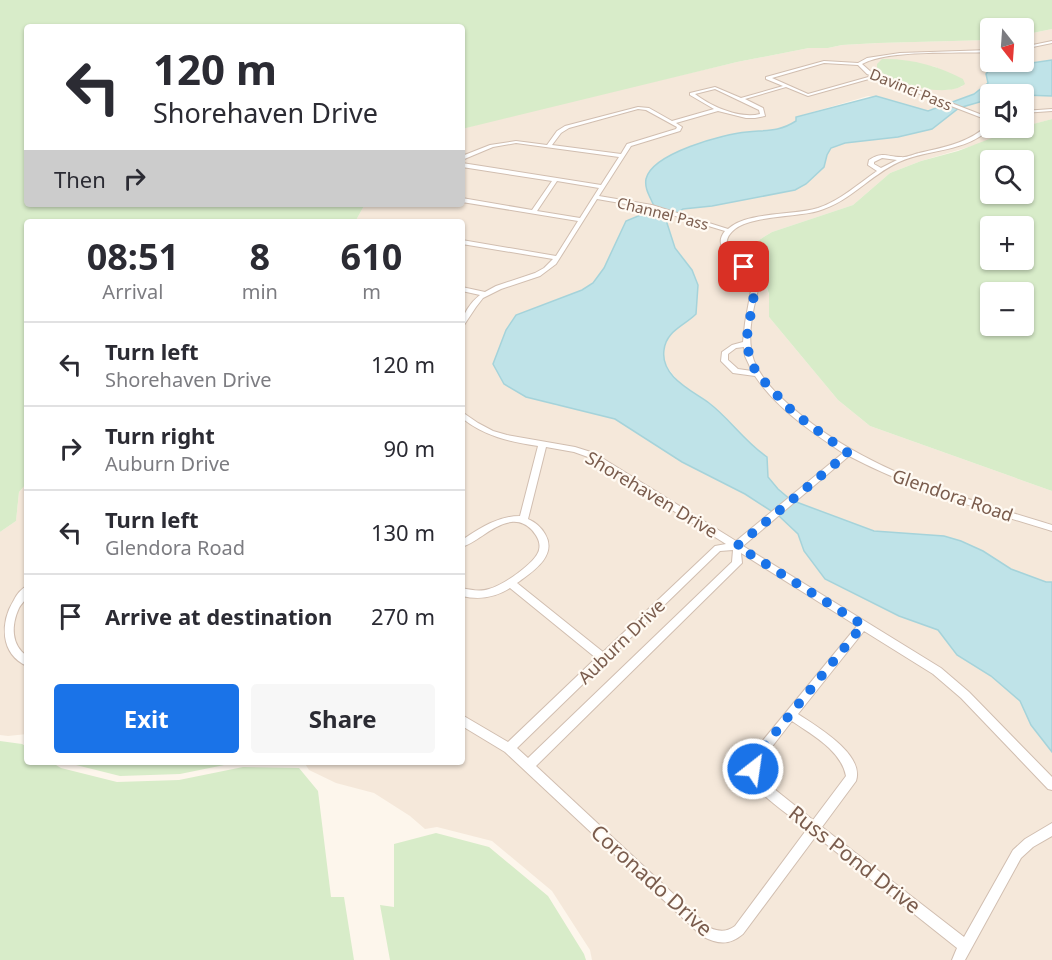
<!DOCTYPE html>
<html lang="en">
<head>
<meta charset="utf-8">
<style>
  :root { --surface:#fff; --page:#f7f7f7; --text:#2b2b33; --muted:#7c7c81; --line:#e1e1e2; --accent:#1a73e8 }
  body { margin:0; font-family:"Noto Sans",sans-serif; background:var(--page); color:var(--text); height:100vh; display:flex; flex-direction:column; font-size:22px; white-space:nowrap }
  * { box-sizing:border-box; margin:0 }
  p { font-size:20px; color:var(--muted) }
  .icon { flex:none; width:33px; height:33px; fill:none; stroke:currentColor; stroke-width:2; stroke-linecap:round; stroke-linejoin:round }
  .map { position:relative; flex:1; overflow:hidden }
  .details { position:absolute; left:24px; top:219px; width:441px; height:546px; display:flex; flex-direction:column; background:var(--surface); border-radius:6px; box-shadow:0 2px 4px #0004 }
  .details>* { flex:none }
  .top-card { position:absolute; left:24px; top:24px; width:441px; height:183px; border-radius:6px; box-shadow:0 2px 4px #0004; background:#fff; color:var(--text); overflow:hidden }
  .needle { width:39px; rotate:163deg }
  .controls { position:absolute; left:980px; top:18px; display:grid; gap:12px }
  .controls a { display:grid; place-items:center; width:54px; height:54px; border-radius:6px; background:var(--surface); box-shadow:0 2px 4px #0004; font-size:30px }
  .pin { position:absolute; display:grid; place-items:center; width:51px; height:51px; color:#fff; margin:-26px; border-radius:12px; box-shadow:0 3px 9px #0006 }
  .me { position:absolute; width:66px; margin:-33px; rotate:30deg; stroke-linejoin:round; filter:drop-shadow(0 0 4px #0008) }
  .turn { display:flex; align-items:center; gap:21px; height:126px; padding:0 30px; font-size:27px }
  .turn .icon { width:78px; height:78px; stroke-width:2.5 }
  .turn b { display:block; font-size:42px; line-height:51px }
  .then { display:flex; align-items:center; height:57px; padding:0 30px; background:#0003; gap:12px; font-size:22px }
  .eta { display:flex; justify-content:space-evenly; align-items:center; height:102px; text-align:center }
  .eta b { font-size:36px; font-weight:700; line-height:42px }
  .primary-button { display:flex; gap:12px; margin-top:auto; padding:12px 30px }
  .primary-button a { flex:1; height:69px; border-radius:6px; background:var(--accent); color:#fff; font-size:24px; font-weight:700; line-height:69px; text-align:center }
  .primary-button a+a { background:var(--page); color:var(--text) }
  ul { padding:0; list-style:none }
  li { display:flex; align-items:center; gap:18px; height:84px; padding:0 30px; border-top:2px solid var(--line) }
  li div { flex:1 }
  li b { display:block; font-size:22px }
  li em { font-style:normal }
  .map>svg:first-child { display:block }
  .residential { fill:#f5e8da; fill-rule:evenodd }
  .green { fill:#d8ecc9; fill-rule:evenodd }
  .water { fill:#bfe3e8; stroke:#a5d3da; stroke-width:1.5 }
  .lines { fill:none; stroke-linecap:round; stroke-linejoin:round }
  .street-casing { stroke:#d1beb0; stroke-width:2 }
  .street { fill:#fff; fill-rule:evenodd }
  .route { stroke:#1a73e8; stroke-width:10; stroke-dasharray:0 18 }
  .labels { text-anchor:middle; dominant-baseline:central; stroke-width:4.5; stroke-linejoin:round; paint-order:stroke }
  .far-street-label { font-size:15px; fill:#7a5c4d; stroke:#fffaf3 }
  .street-label { font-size:18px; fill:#7a5c4d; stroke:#fffaf3 }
  .near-street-label { font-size:21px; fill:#7a5c4d; stroke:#fffaf3 }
</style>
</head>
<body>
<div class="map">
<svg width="1052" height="960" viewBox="0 0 1052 960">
  <rect width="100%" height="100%" fill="#fdf6ec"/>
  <g class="residential">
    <path d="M1052,29V60L988,78V83L984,89L939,108L922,111L895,101L868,96L796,117V121L778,130L746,132L733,135L647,191L655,209L626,222L604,268L593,283L582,290L554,405L580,409L615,419L682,462L745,494L779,516L798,534L804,551L899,616L938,630L957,655L991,676L1020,701L1031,725L1052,752V960H592L590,950L552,891L492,841L437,827L425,829L410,816L374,793L336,783L309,770L304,762H462V222H355L365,204H462V129L508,116L737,62L809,48H828L842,45L878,43L990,40V62H1023V35ZM885,59L936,67L963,86L948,90L918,87L891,78L882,73Z"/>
    <path d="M1023,95L1052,96V119L1023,127Z"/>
    <path d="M990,99V128H1021L989,141L921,161L890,173L853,205L772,232L754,243L752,261L764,278L769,295V317L838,400L870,426L1052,491V582H1046L1011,569L983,551L961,541L944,536L874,531L791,500L777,489L768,477L767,457L749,444L710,403L689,392L677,380L665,364L663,353L665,343L675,328L690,320L698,296L692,270L675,248L666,220L673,214L683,209L712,206L806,184L824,167L827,155L831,148L845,143L898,137L932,129L959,108Z"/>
    <path d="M27,483V734L8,736L0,735V532L16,521L19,492Z"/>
  </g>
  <g class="green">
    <path d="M0,0H1052V29L1023,35V28H990V40L878,43L842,45L828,48H809L737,62L462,129V27H27V204H365L355,222H27V483L19,492L16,521L0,532Z"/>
    <path d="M882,59C909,58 939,66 963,79L965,84C946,99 894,84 877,69V64Z"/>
    <path d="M1052,119V491L870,426L838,400L769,317V294L764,278L752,261L754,243L772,232L853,205L890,173L921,161L958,151L1018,128ZM990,160H1023V194H990ZM990,226H1023V260H990ZM990,292H1023V326H990Z"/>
    <path d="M0,741L22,744L27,747V762H51L61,768L117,782L179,780L243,767L299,768L318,791L331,897H344L354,960H0Z"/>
    <path d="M64,762H239L180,774L120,776Z"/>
    <path d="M436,833L489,847L548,896L584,954L586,960H390L380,905L394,907V844Z"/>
  </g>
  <path class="water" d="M1052,60V96L990,94V99L959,108L932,129L898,137L845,143L831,148L827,155L824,167L806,184L795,190L712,206L683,209L666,220L675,248L692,270L698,285L696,314C684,326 666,331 664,350C660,377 693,391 709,403C730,419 744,441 767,457L768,477L778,489L791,500L874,531L944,536L961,541L983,551L1011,569L1046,582H1052V752L1031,725L1020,701L991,676L957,655L938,630L899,616L825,579L804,551L798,534L779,516L745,494L682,462L615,419L526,397L504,384L493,364L506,330L516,315L582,290L593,283L604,268L626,221L655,209C652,199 644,190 646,179C652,153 724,134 747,132C766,130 779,132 796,121V117L876,96L928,111L974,94L988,83L986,74L990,69Z"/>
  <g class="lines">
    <defs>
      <g id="street">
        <path d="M1052,41V43L1023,49V47Z"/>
        <path d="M990,50V52C957,54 889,49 862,64L871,72L990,118V121L876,77L808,96L786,87L745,99L763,108L765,116L755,118H746L718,111L676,123L682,127L680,131L631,146L599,196L652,205L728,229C747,211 793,216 818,208C841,200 858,184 877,171L868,165L869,160C883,151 887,157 901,157C906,158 914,154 919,153C945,147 968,143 988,125H990V128H991C964,153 931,148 899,162C870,175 850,202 818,211C798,217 750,216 735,229C709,250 753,262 758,281C760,286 757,293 756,298C751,319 747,341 754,361C763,383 783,400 801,415C873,474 964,498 1052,525V531C983,510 914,490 849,456L743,546L941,668L969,692L1052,777V790L1048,789L961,698L933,674L864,631L798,714C816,726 865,754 856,781L822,827L964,937L1013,850L1025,839L1052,823V836L1033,847L1021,858L965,960H952L957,948L816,836L743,934C729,946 717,944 702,936L505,752L462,726V715L508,742L596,658L510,588C494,598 479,600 462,596V588C471,590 480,592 489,589C502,586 536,563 539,550C541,542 537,536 532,530C526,524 520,521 511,522C492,525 479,541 462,547V540C480,528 498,516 520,516L538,446C510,442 484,436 462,418V412L478,423L493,431L507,435L575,447L594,453L736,541L843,453C811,431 777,409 755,376L733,373L721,361L722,352L732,345L743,342L745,323L752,285C751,265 707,253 725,231L649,208L597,199L556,264L540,276L501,289L483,298L476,307L464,325L462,326C462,314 471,302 480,295L462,291V287L485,292L496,286L535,273L544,268L553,259L462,244V240L556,256L578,221L462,202V198L532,210L552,181L462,167V163L601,185L619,157L516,143L493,147L462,160V156L490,145L516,141L547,145L557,131L565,126L638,107L649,108L672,121L714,109L690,95V93L715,87L741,98L783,86L766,79V77L824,61L858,63L867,58L900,53ZM824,63L858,65L867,74L872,76L808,94L772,78ZM715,89L759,110L760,114C740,119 712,107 695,94ZM638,109L646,110L677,127L676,129L627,144L621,154L552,145L561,133L569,128ZM882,158L897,160L881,168L874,164V162ZM557,181L599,188L580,218L537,211ZM744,347L745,356L752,371L738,369L728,360V354L736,348ZM546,447L574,452L588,457L726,544L715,546L603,652L517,583C532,572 558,556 545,534C541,527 535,522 528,519ZM733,550L732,562L528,758L517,748L720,551ZM741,553L857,626L750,756C748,763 748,774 751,780C759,795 793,818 807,829L735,926C726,932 720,932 710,928L536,766L740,565L742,563ZM792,721C812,735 841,750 846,776L813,820L768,784L760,775V762Z"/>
        <path d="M1052,109V111L1023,113V111Z"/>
        <path d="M27,586C27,590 28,593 27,596C26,600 21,604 19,608C11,625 11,645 27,656V666C0,654 0,622 14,600C17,594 21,589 27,586Z"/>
      </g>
    </defs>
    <use href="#street" class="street-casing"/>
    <use href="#street" class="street"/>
  </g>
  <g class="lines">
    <path class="route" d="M744,267L752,274L756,283L747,336L749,357L757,374L795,414L848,453L737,546L863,625L753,760V769"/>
  </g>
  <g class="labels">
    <g class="far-street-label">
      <text transform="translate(911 89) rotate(22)">Davinci Pass</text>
      <text transform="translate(663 213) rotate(14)">Channel Pass</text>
    </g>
    <g class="street-label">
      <text transform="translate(652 494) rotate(31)">Shorehaven Drive</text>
      <text transform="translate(953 495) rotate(19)">Glendora Road</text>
      <text transform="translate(621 641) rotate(-44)">Auburn Drive</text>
    </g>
    <g class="near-street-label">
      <text transform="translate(855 859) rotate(38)">Russ Pond Drive</text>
      <text transform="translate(652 880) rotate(42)">Coronado Drive</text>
    </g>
  </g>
</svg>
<div class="controls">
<a><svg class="needle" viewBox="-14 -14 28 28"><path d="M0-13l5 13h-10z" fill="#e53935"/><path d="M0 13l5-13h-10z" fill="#7c7c81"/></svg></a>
<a><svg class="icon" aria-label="sound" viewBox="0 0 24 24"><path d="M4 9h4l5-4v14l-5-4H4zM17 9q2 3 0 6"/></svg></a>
<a><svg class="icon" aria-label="search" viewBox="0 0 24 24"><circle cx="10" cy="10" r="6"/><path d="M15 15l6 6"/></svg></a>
<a>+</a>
<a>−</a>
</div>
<div class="pin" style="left:744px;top:267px;background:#d93025"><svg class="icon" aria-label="arrive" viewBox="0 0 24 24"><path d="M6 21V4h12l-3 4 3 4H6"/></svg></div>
<svg class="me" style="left:753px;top:769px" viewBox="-20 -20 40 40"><circle r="17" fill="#1a73e8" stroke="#fff" stroke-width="3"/><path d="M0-11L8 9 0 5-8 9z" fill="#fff"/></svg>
<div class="top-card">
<div class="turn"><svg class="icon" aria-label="left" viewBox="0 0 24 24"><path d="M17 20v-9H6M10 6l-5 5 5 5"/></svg><div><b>120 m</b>Shorehaven Drive</div></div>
<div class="then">Then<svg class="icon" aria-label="right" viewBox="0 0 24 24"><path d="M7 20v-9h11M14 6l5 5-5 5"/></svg></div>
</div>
<section class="details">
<div class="eta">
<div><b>08:51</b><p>Arrival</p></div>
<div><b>8</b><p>min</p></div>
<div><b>610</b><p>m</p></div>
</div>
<ul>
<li><svg class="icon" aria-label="left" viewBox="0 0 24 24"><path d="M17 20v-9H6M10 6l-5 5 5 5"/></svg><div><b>Turn left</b><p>Shorehaven Drive</p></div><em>120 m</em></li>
<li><svg class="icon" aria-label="right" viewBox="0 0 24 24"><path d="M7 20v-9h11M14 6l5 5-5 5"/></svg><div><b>Turn right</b><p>Auburn Drive</p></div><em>90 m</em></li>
<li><svg class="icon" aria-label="left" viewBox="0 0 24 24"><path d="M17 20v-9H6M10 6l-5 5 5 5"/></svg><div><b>Turn left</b><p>Glendora Road</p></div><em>130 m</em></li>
<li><svg class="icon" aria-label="arrive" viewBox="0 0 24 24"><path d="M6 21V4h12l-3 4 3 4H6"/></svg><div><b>Arrive at destination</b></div><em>270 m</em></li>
</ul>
<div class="primary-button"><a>Exit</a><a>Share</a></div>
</section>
</div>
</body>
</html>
